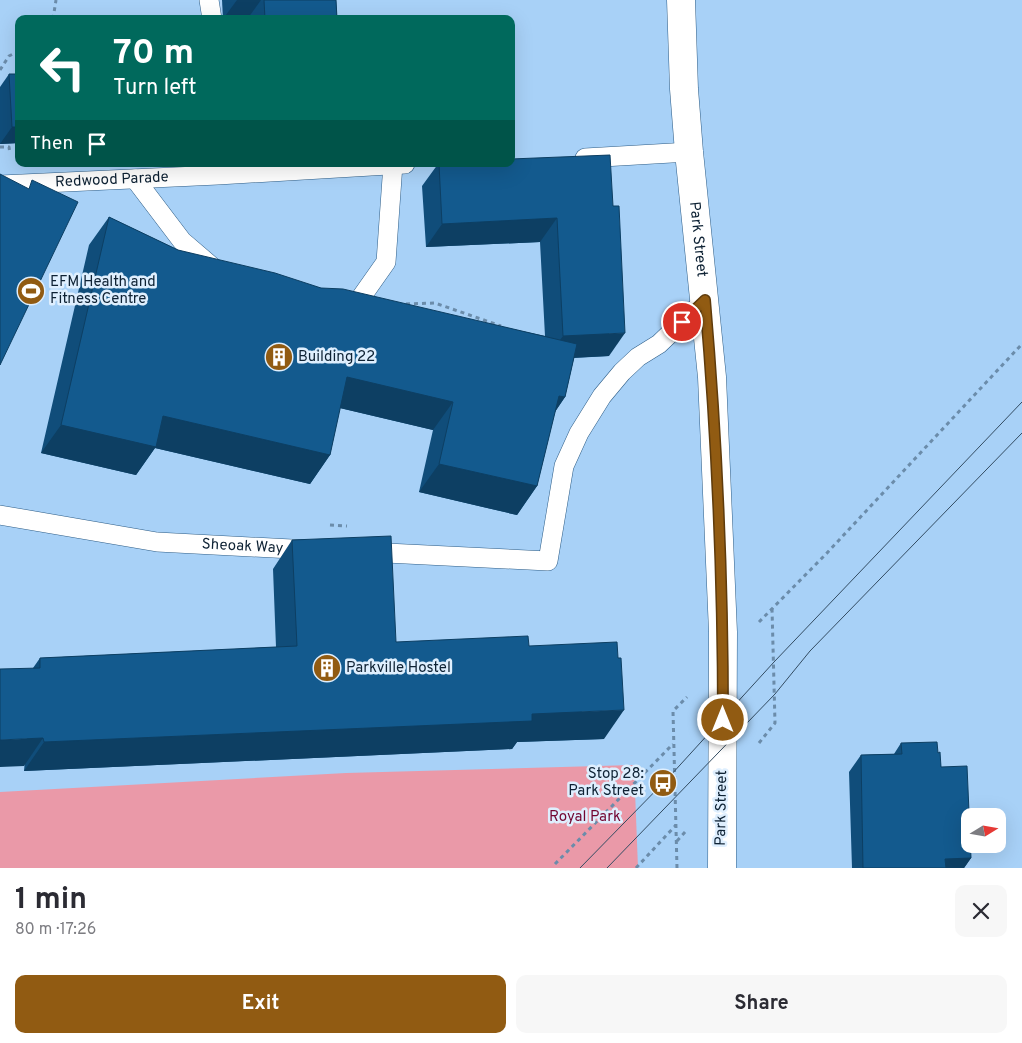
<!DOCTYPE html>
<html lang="en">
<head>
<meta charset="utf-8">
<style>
  :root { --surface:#fff; --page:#f7f7f7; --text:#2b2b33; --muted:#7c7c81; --accent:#915b12 }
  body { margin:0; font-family:Overpass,sans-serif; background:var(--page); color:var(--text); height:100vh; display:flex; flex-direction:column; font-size:19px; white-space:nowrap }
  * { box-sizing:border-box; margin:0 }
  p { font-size:16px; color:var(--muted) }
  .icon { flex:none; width:28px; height:28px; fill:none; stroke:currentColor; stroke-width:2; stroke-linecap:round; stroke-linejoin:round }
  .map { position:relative; height:868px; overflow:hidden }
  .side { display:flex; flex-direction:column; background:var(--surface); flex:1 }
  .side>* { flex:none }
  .top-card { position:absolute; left:15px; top:15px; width:500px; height:152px; border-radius:10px; box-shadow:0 5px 20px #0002; background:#00695c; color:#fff; overflow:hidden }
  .needle { width:32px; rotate:79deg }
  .fabs { position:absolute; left:961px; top:808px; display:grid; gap:10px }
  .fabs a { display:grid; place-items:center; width:45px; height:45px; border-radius:10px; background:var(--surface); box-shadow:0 5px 20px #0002; font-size:25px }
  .pin { position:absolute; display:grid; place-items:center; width:42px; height:42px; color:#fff; margin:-21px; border:2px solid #fff; border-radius:50%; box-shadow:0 1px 5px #0007 }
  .me { position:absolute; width:55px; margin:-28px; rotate:0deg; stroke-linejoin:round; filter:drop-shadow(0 0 4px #0008) }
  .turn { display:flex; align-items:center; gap:18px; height:105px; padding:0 15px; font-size:22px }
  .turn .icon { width:65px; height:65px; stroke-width:2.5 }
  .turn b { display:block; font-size:35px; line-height:42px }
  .then { display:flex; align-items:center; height:48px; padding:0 15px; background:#0003; gap:10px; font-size:19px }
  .round { display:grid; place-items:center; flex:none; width:52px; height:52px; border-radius:10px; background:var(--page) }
  .headline { display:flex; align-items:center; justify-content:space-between; height:85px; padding:0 15px }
  h1 { font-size:30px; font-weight:700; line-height:38px }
  .primary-button { display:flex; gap:10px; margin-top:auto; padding:10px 15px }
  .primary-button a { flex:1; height:58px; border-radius:10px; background:var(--accent); color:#fff; font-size:20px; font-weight:700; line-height:58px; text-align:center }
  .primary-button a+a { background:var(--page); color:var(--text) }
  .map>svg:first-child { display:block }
  .green { fill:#ea99a8 }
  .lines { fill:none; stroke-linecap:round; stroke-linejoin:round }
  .service-casing { stroke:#2d5d87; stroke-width:20 }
  .tertiary-casing { stroke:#2d5d87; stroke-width:29 }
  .path { stroke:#6b8caa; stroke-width:3; stroke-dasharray:4 4; stroke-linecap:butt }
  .service { stroke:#fff; stroke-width:19 }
  .tertiary { stroke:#fff; stroke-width:28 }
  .tram { stroke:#334c62; stroke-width:1 }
  .wall { fill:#104d7a }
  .shaded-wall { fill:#0d3f63 }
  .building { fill:#135a8e; stroke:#0d3f63 }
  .route-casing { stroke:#5e3b0c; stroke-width:12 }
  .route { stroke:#915b12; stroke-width:9 }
  .labels { text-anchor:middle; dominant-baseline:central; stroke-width:5; stroke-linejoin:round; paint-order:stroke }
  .street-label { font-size:15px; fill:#0e2234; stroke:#dfeffe }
  .poi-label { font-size:15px; fill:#0e2234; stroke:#dfeffe; text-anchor:start }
  .park-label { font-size:15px; fill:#720530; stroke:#dfeffe }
</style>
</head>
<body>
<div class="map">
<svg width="1022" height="868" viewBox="0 0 1022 868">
  <rect width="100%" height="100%" fill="#a8d1f7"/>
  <path class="green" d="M634,765L638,868H0V792L346,773Z"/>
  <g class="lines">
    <defs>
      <g id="service">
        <path d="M209,0L212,19"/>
        <path d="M585,158L689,152"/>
        <path d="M135,179L182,241L217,271"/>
        <path id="s1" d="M0,185L218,175L405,164"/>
        <path d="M347,306H355L386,262L393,164"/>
        <path id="s2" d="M0,515L157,542L311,550"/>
        <path d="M366,552L548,561L564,466L579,433L602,396L622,372L638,357L659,344L705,300"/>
      </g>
      <g id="tertiary">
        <path id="s3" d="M681,0L684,89L689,152L712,377L723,632L722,868"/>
      </g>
    </defs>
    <use href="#service" class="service-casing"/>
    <use href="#tertiary" class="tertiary-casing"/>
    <g class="path">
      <path d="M53,19L56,0"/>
      <path d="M0,70L9,56L19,51"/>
      <path d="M0,147H9L10,154"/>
      <path d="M406,304L435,303L501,326"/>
      <path d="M330,525L347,526"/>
      <path d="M759,622L826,554L1022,344"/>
      <path d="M759,743L775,723L772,608"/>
      <path d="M677,841L686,831"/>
      <path d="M555,864L673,744"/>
      <path d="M636,868L676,825"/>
      <path d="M677,868L673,711L687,697"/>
    </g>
    <use href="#service" class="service"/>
    <use href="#tertiary" class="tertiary"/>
    <g class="tram">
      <path d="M580,868L670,776L774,662L1022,402"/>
      <path d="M607,868L775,694L810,651L1022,433"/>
    </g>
  </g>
  <g class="wall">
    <path d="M222,0H336L337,19H223Z"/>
    <path d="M9,74H19V143L0,144V87Z"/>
    <path d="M610,155L609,356L574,358L565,397L555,412L537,486L517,515L419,492L433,430L340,408L330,455L310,484L155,448L136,475L41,453L89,245L109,217L178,250L321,288L545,336L540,242L426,247L422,186L438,164H511Z"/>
    <path d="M292,540L396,642L529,646L604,739L517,742L512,749L24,771L33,668L40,658L276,647L273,569Z"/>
    <path d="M901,743L938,753L941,767L971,858L964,868H852L849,772L861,755L894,754Z"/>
  </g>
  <g class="shaded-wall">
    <path d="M237,0H261L248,18L223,19Z"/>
    <path d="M12,127H19V143L0,144Z"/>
    <path d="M557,218L540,242L426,247L442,224Z"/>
    <path d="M625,333L609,356L546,359L563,336Z"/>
    <path d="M347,377L453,402L433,430L327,405Z"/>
    <path d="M559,396L565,397L545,426Z"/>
    <path d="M163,416L330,455L310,484L155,448L136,475L41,453L61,425Z"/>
    <path d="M439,464L537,486L517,515L419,492Z"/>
    <path d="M624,710L604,739L517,742L512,749L24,771L44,742L532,714Z"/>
    <path d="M43,738L24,766L0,767V740Z"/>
    <path d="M971,858L964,868H939L945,859Z"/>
  </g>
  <g class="building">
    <path d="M264,0H336L337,19H265Z"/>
    <path d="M9,74H19V127H12Z"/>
    <path d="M610,155L613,206H619L625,333L563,336L557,218L442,224L439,164H511V159Z"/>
    <path d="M0,174L29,189L32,180L78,202L0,365Z"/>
    <path d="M109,217L178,250L275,273L321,288L343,289L577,344L565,397L559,396L537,486L439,464L453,402L347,377L330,455L163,416L156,447L61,425Z"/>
    <path d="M391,536L396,642L528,636L529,646L617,642L618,658H621L624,710L532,714V721L44,742L43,738L0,740V669L40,668V658L297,646L292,540Z"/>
    <path d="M937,742L938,753L940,752L941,767L967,766L971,858L945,859L946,868H863L861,755L902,754L901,743Z"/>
  </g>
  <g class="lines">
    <defs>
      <path id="route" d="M682,322L705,300C717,439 723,580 723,720"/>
    </defs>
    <use href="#route" class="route-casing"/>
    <use href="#route" class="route"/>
  </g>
  <defs>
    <symbol id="stadium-disc" viewBox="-11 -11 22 22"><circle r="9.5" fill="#915b12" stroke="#dfeffe"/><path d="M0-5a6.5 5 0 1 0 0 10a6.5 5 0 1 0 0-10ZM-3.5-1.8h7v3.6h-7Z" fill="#fff"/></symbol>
    <symbol id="building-disc" viewBox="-11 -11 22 22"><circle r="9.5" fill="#915b12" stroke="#dfeffe"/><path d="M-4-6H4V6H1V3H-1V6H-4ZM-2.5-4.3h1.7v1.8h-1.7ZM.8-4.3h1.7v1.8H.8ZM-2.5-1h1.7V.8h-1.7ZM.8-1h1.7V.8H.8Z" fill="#fff"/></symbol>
    <symbol id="bus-disc" viewBox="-11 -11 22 22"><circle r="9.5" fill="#915b12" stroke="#dfeffe"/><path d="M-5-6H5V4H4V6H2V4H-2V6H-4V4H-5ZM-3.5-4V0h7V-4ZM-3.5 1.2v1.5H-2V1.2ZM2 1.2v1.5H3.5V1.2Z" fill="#fff"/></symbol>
  </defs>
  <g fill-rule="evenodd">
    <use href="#stadium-disc" x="15" y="275" width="32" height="32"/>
    <use href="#building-disc" x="263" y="341" width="32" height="32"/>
    <use href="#building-disc" x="311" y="652" width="32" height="32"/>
    <use href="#bus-disc" x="647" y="767" width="32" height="32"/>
  </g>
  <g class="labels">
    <g class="street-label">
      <text stroke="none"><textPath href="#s1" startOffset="112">Redwood Parade</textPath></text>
      <text stroke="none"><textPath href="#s3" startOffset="240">Park Street</textPath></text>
      <text stroke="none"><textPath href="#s2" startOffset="245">Sheoak Way</textPath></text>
      <text transform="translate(722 808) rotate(-89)">Park Street</text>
    </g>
    <g class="poi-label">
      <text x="50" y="282">EFM Health and<tspan x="50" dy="17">Fitness Centre</tspan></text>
      <text x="298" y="357">Building 22</text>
      <text x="346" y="668">Parkville Hostel</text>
      <text x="644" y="774" text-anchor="end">Stop 28:<tspan x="644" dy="17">Park Street</tspan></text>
    </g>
    <g class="park-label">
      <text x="585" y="817">Royal Park</text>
    </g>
  </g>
</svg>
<div class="fabs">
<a><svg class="needle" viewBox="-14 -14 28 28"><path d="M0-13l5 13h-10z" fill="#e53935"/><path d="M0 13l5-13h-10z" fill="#7c7c81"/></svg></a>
</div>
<div class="pin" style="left:682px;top:322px;background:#d93025"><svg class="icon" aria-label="arrive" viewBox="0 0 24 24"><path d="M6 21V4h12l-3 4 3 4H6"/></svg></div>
<svg class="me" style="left:723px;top:720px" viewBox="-20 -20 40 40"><circle r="17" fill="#915b12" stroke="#fff" stroke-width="3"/><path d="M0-11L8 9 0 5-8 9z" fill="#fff"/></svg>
<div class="top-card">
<div class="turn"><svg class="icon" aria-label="left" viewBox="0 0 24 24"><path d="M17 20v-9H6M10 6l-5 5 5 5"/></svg><div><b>70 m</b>Turn left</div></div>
<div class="then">Then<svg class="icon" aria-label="arrive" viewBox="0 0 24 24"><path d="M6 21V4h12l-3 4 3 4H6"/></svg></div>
</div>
</div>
<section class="side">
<div class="headline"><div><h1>1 min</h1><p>80 m · 17:26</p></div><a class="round"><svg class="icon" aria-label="close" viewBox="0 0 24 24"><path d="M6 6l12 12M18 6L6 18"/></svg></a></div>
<div class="primary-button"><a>Exit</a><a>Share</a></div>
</section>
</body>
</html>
